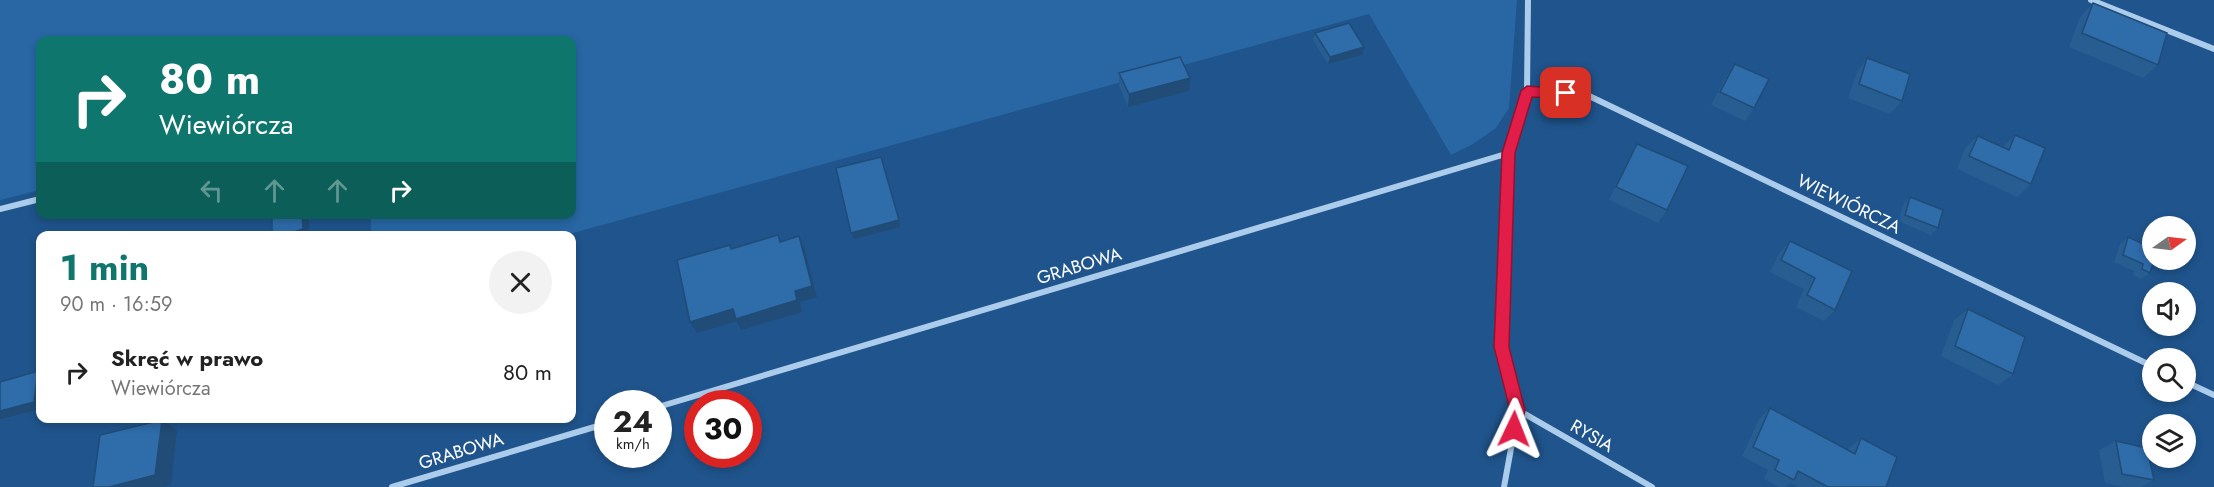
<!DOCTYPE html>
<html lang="pl">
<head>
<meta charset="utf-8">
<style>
  :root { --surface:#fff; --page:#f2f2f2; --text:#222; --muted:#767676; --accent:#0f766e }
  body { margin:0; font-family:Jost,sans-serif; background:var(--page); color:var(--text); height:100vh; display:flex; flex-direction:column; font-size:22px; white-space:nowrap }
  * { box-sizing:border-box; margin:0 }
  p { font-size:20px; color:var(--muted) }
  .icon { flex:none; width:33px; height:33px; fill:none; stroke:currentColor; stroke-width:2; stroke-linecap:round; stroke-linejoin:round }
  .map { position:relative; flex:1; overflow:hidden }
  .details { position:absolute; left:36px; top:231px; width:540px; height:192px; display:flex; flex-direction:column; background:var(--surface); border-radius:12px; box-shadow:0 3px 9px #0003 }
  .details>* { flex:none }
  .guide { position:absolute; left:36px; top:36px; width:540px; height:183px; border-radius:12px; box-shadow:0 3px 9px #0003; background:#0f766e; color:#fff; overflow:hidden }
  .needle { width:39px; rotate:76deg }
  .buttons { position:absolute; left:2142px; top:216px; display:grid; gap:12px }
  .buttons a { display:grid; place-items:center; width:54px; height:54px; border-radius:50%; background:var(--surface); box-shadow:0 3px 9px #0003; font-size:30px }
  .speed { position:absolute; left:594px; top:390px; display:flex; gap:12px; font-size:30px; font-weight:700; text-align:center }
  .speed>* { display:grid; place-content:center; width:78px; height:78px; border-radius:50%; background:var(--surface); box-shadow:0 3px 9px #0003; line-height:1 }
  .speed small { font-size:15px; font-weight:400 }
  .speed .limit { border:9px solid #d22; background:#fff; color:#111 }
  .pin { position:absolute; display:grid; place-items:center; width:51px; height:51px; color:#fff; margin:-26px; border-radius:12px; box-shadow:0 3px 9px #0006 }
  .me { position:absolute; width:66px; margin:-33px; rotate:2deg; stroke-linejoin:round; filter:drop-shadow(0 0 4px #0008) }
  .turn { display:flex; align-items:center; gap:21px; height:126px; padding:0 24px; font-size:27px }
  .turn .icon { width:78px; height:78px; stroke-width:2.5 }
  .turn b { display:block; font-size:42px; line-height:51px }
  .lanes { display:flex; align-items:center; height:57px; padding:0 24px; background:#0003; justify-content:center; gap:30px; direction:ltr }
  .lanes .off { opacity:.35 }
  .round { display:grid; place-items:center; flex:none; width:63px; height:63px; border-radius:32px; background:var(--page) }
  .headline { display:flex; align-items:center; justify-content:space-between; height:102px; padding:0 24px }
  h1 { font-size:36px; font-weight:700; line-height:45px; color:var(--accent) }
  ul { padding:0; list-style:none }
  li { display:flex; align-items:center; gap:18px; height:78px; padding:0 24px }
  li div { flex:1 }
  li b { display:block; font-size:22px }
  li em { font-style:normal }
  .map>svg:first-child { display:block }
  .green { fill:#2867a4 }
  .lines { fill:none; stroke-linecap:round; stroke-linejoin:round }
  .street { stroke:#acccec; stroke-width:6 }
  .wall { fill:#285d92 }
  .shaded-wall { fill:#204c77 }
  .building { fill:#2e6caa; stroke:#204c77; stroke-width:1.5 }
  .route { fill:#e11d48; stroke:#92132f; stroke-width:1.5 }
  .labels { text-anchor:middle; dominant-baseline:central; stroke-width:6; stroke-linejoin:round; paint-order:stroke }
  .street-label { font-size:18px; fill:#fff; stroke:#1f548c }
</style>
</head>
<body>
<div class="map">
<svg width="2214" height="487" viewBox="0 0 2214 487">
  <rect width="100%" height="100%" fill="#1f548c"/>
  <path class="green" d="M0,0H1517L1509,108L1496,128L1473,144L1451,155L1369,14L562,236L371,235V215L572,214V40H40V190L0,200Z"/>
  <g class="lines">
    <g class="street">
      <path d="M2091,0L2214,49"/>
      <path d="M1527,91L1585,94L2152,366"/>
      <path d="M0,209L40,199"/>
      <path d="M2186,382L2214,395"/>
      <path d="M658,407L1509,153"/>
      <path d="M1518,410L1652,487"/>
      <path d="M392,487L608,423"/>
      <path d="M1504,487L1518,410L1502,347L1509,153L1527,91L1528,0"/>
    </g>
  </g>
  <g class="wall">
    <path d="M2093,3L2158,65L2143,78L2069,47L2080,17Z"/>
    <path d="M1315,33L1362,55L1328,64L1313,40Z"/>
    <path d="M1867,58L1902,101L1890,114L1848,98L1857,72Z"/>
    <path d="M1735,64L1754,108L1745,121L1711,105L1726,77Z"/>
    <path d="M1119,73L1189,91L1128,107L1119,86Z"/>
    <path d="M2015,135L2031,184L2017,197L1957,169L1965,148L1978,136L2003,147Z"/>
    <path d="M1637,144L1667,210L1658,223L1609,200L1630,157Z"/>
    <path d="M1910,197L1938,228L1931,235L1898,221L1904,203Z"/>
    <path d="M2128,237L2150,273L2141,279L2133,275L2134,271L2114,262L2120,244Z"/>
    <path d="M1790,241L1852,271L1835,310L1824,321L1796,307L1804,289L1770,272L1780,252Z"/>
    <path d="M1968,309L2013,374L1998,385L1941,356L1954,320Z"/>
    <path d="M1770,408L1848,450L1849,448L1861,438L1886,487H1799L1791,483L1785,487H1779L1764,479L1768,470L1742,456L1759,419Z"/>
    <path d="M2116,441L2154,480L2141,487H2124L2105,483L2099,450Z"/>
  </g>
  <g class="shaded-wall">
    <path d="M1364,47L1362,55L1328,64L1330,57Z"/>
    <path d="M1190,78L1189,91L1128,107L1129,94Z"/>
    <path d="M302,214H309V236H281Z"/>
    <path d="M899,220L900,227L854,239L851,233Z"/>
    <path d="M799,236L804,248L817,297L800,302L802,312L741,330L737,321L697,333L690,322L795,291Z"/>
    <path d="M38,371L40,373V409L1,419H0V411Z"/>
    <path d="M162,420L177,430L171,485L162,487H109Z"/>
  </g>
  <g class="building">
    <path d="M2093,3L2167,33L2158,65L2082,33Z"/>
    <path d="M1349,23L1364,47L1330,57L1315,33Z"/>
    <path d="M1180,57L1190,78L1129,94L1119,73Z"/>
    <path d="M1867,58L1910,74L1902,101L1859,84Z"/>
    <path d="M1735,64L1769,79L1754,108L1720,92Z"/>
    <path d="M2015,135L2045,148L2031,184L1969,156L1978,136L2009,150Z"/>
    <path d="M1637,144L1688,166L1667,210L1616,187Z"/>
    <path d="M881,157L899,220L851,233L836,168Z"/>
    <path d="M1910,197L1943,210L1938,228L1905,215Z"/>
    <path d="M272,214H302L303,229L281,236H272Z"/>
    <path d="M778,235L780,242L799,236L812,286L795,291L797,300L736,319L733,309L690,322L677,260L730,245L731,249Z"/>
    <path d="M2128,237L2152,248V260H2154L2150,273L2142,269L2143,264L2123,255Z"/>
    <path d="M1790,241L1852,271L1835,310L1807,295L1815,278L1781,260Z"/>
    <path d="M1968,309L2025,337L2013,374L1955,346Z"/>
    <path d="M38,371L34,402L0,411V382Z"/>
    <path d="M1770,408L1855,454L1861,438L1897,457L1886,487H1828L1798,471L1794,480L1775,470L1779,460L1753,447Z"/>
    <path d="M162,420L155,475L109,487H93L100,435Z"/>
    <path d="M2116,441L2147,448L2154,480L2122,474Z"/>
  </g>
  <path class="route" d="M1527,86L1566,89L1572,93L1566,98L1532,97L1515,153L1509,347L1525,410L1520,434L1514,436L1509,434L1507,429L1510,410L1494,347L1502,153L1521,91Z"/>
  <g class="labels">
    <g class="street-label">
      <text transform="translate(1849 204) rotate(26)">WIEWIÓRCZA</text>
      <text transform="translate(1079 266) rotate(-17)">GRABOWA</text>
      <text transform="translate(1592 436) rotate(30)">RYSIA</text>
      <text transform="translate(461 451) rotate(-17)">GRABOWA</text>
    </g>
  </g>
</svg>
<div class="buttons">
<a><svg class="needle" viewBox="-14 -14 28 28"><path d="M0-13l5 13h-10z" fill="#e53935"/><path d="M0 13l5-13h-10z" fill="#767676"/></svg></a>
<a><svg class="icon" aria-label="sound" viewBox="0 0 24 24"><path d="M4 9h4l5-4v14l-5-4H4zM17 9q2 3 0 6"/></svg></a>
<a><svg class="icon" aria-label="search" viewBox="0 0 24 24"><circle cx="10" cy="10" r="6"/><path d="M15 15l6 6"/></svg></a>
<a><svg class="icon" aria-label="layers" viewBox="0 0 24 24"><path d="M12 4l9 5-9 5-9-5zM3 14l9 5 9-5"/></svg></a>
</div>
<div class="speed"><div>24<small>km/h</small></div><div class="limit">30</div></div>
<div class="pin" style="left:1566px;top:93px;background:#d93025"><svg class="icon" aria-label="arrive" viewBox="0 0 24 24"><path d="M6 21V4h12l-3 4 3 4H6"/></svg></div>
<svg class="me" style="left:1514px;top:429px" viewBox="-20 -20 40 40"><path d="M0-17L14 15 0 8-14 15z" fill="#e11d48" stroke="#fff" stroke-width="4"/></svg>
<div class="guide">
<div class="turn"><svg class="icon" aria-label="right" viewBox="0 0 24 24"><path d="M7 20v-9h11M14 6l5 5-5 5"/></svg><div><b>80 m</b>Wiewiórcza</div></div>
<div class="lanes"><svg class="icon off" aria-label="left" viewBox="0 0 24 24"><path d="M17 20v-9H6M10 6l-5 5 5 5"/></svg><svg class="icon off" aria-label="ahead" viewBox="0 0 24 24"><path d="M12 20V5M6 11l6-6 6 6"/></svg><svg class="icon off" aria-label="ahead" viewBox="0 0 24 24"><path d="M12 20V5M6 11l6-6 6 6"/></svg><svg class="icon" aria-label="right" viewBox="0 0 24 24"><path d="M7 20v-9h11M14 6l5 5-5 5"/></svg></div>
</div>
<section class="details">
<div class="headline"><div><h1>1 min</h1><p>90 m · 16:59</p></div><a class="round"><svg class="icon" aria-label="close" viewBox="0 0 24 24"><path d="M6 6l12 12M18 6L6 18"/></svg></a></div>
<ul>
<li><svg class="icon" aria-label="right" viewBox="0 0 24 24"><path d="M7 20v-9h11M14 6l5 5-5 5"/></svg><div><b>Skręć w prawo</b><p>Wiewiórcza</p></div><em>80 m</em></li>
</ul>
</section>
</div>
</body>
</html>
